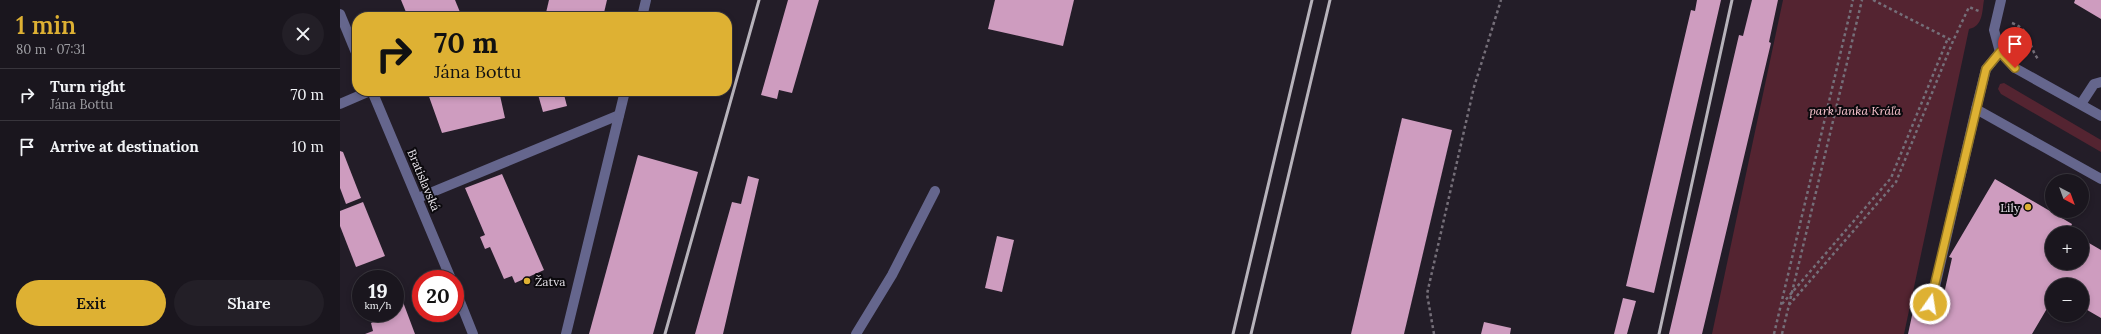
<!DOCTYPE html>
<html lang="en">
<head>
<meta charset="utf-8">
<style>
  :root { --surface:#1a161e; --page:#231f27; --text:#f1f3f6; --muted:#9f9fa4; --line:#38353c; --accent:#deb133 }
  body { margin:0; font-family:Lora,serif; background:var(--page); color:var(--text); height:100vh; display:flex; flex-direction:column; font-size:15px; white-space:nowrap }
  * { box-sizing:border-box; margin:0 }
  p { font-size:13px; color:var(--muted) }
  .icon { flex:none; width:22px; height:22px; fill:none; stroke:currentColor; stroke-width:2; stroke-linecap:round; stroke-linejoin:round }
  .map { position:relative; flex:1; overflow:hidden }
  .panel { display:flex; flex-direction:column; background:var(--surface); width:340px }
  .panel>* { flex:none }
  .guide { position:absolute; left:12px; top:12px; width:380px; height:84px; border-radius:16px; box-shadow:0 2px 6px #0003,0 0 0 1px var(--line); background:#deb133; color:#111; overflow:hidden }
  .needle { width:26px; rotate:139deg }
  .buttons { position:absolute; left:1705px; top:174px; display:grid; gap:8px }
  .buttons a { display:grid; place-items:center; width:44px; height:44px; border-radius:50%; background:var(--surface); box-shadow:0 2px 6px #0003,0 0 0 1px var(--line); font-size:20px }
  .speed { position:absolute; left:12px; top:270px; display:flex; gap:8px; font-size:20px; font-weight:700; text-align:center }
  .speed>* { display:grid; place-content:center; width:52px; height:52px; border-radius:50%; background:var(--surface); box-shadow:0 2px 6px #0003,0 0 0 1px var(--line); line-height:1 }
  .speed small { font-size:10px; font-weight:400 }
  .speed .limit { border:6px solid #d22; background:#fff; color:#111 }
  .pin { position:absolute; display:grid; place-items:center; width:34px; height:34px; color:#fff; margin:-41px -17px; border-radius:50% 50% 50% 0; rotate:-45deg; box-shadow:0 0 4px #0007 }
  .pin .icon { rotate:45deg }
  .me { position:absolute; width:44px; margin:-22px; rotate:13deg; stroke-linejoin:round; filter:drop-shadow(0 0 3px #0008) }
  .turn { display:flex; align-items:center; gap:14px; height:84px; padding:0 16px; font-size:18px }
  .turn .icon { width:52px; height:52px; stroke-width:2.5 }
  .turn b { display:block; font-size:28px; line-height:34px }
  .round { display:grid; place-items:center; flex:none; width:42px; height:42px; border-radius:21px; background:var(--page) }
  .head { display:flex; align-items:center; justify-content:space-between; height:68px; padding:0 16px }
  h1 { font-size:24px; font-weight:600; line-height:30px; color:var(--accent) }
  .action { display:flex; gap:8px; margin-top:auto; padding:8px 16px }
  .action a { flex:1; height:46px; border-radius:24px; background:var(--accent); color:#111; font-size:16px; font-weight:600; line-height:46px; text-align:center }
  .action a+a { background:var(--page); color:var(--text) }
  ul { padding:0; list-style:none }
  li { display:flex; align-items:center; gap:12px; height:52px; padding:0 16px; border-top:1px solid var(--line) }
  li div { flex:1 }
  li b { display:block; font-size:15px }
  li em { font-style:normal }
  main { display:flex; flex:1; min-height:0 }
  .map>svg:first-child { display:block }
  .green { fill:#542431 }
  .building { fill:#ce9cbf }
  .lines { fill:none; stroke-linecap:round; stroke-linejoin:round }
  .path { stroke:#756f79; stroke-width:2.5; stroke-dasharray:3 3; stroke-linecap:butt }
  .minor { stroke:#65668d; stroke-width:10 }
  .rail { stroke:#b7b3bb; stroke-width:3 }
  .route-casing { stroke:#907321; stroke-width:10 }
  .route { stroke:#deb133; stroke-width:7 }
  .poi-dot { fill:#deb133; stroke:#0b090d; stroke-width:1.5 }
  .labels { text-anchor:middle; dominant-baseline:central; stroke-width:4; stroke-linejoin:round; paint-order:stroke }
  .park-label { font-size:12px; font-style:italic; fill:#f9c4ce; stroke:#0b090d }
  .street-label { font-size:12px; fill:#e6e2e9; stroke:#0b090d }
  .poi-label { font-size:12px; fill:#e6e2e9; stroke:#0b090d; text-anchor:end }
</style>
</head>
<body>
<main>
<section class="panel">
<div class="head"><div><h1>1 min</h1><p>80 m · 07:31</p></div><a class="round"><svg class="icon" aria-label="close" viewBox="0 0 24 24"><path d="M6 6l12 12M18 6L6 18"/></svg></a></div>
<ul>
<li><svg class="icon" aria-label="right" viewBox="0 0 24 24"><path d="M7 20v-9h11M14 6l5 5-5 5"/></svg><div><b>Turn right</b><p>Jána Bottu</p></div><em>70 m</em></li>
<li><svg class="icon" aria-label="arrive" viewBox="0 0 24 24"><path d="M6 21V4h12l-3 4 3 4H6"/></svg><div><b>Arrive at destination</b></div><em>10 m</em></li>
</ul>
<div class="action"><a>Exit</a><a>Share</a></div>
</section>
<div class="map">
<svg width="1761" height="334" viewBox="0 0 1761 334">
  <rect width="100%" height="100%" fill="#231d28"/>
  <g class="green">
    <path d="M1443,0H1644C1642,12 1643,26 1629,29L1564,334H1372Z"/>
    <path d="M1664,83L1761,140V152L1661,94L1658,89L1660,84Z"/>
  </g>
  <g class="building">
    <path d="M61,0H115L122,17H68Z"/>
    <path d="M209,0H267L263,17H205Z"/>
    <path d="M448,0H479L452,93L439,90L437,99L421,95Z"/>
    <path d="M655,0H734L723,46L648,29Z"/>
    <path d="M1357,0H1381L1314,293L1286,286L1351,10L1355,11Z"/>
    <path d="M1412,0H1438L1429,42L1431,43L1362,334H1329L1399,35L1403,36Z"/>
    <path d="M1735,0H1761V19L1734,3Z"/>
    <path d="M87,91H115L118,96L140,91H159L165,118L102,133Z"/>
    <path d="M197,91H223L227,106L203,112Z"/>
    <path d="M1062,118L1112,130L1064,334H1011Z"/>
    <path d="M0,151L3,152L21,198L6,204L0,188Z"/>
    <path d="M298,155L358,172L313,334H249Z"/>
    <path d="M162,174L204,270L175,283L172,276L164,279L150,247L145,249L140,237L145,235L125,188Z"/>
    <path d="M408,176L419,179L383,334H355L392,202L401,204Z"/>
    <path d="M1655,179L1732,224L1729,232L1731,233H1712V263H1742V239L1761,250V318L1742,307V285H1712V300L1692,334H1568L1573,311L1599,316L1612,258L1609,257Z"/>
    <path d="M23,202L45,256L16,267L0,226V211Z"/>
    <path d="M657,236L674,240L662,292L645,288Z"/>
    <path d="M55,286H57L75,334H25L33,331L31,323L37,320L34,313H55Z"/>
    <path d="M1283,298L1296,301L1287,334H1274Z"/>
    <path d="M1144,322L1171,328L1170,334H1141Z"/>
  </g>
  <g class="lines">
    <g class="path">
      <path d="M1533,0L1613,41"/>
      <path d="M1672,23C1692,31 1687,44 1698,59"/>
      <path d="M1442,304L1551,178L1608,38"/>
      <path d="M1449,305L1556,182L1613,41L1629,7L1641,12"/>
      <path d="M1094,334L1087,294L1134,87L1161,0"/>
      <path d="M1434,334L1513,0"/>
      <path d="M1442,334L1522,0"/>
    </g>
    <g class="minor">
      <path d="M1661,0L1654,30L1660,52L1675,68L1761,116"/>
      <path d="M0,14L17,55"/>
      <path d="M302,17L306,0"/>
      <path d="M1660,52L1646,69L1636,109L1761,179"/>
      <path d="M32,91L111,279"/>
      <path d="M0,104L30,91"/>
      <path d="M1741,104L1754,84L1761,82"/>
      <path d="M78,198L279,115"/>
      <path d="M115,289L133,334"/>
      <path d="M1591,304L1636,109"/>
      <path d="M226,334L285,91"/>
      <path d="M516,334L552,275L595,191"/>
    </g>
    <g class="rail">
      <path d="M325,334L419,0"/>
      <path d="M893,334L972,0"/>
      <path d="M911,334L990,0"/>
      <path d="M1319,334L1392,0"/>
    </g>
  </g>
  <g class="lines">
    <defs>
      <path id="route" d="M1590,304L1646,69L1660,52L1675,68"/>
    </defs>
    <use href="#route" class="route-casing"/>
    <use href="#route" class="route"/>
  </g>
  <g class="poi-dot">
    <circle cx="1688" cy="207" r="4"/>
    <circle cx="187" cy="281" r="4"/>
  </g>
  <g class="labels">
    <g class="park-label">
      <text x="1515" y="110">park Janka Kráľa</text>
    </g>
    <g class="street-label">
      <text transform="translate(84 180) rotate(67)">Bratislavská</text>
    </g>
    <g class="poi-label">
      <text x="1680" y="207">Lily</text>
      <text x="195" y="281" text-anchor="start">Žatva</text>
    </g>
  </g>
</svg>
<div class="buttons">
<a><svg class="needle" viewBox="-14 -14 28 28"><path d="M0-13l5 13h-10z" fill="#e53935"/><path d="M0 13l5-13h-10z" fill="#9f9fa4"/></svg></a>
<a>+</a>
<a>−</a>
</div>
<div class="speed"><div>19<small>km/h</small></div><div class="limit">20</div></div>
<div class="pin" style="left:1675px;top:68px;background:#d93025"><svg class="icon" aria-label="arrive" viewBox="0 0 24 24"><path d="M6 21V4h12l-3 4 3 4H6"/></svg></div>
<svg class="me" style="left:1590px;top:304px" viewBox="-20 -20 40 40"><circle r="17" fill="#deb133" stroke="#fff" stroke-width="3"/><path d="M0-11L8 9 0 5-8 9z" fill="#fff"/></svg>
<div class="guide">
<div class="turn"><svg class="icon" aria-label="right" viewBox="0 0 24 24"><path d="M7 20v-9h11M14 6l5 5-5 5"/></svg><div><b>70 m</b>Jána Bottu</div></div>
</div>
</div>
</main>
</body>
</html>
